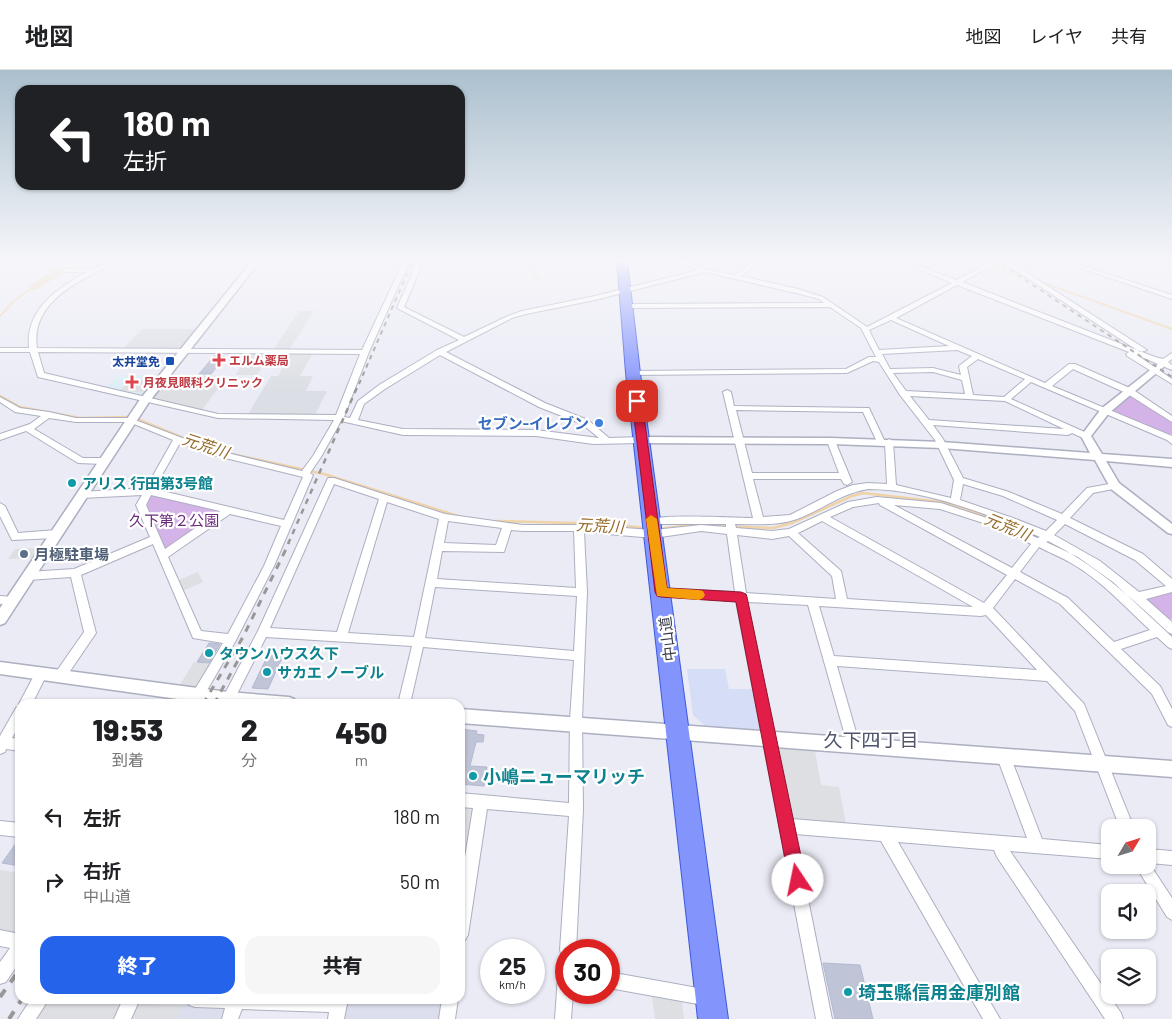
<!DOCTYPE html>
<html lang="ja">
<head>
<meta charset="utf-8">
<style>
  :root { --surface:#fff; --page:#f6f6f6; --text:#202124; --muted:#757577; --line:#e0e0e0; --accent:#2563eb }
  body { margin:0; font-family:Barlow,"Noto Sans JP",sans-serif; background:var(--page); color:var(--text); height:100vh; display:flex; flex-direction:column; font-size:19px; white-space:nowrap }
  * { box-sizing:border-box; margin:0 }
  p { font-size:16px; color:var(--muted) }
  .icon { flex:none; width:28px; height:28px; fill:none; stroke:currentColor; stroke-width:2; stroke-linecap:round; stroke-linejoin:round }
  .map { position:relative; flex:1; overflow:hidden }
  .drawer { position:absolute; left:15px; top:629px; width:450px; height:305px; display:flex; flex-direction:column; background:var(--surface); border-radius:15px; box-shadow:0 1px 4px #0004 }
  .drawer>* { flex:none }
  .banner { position:absolute; left:15px; top:15px; width:450px; height:105px; border-radius:15px; box-shadow:0 1px 4px #0004; background:#202124; color:#fff; overflow:hidden }
  .needle { width:32px; rotate:52deg }
  .tools { position:absolute; left:1101px; top:749px; display:grid; gap:10px }
  .tools a { display:grid; place-items:center; width:55px; height:55px; border-radius:10px; background:var(--surface); box-shadow:0 1px 4px #0004; font-size:25px }
  .speed { position:absolute; left:480px; top:869px; display:flex; gap:10px; font-size:25px; font-weight:700; text-align:center }
  .speed>* { display:grid; place-content:center; width:65px; height:65px; border-radius:50%; background:var(--surface); box-shadow:0 1px 4px #0004; line-height:1 }
  .speed small { font-size:12px; font-weight:400 }
  .speed .limit { border:8px solid #d22; background:#fff; color:#111 }
  .pin { position:absolute; display:grid; place-items:center; width:42px; height:42px; color:#fff; margin:-21px; border-radius:10px; box-shadow:0 2px 8px #0006 }
  .me { position:absolute; width:55px; margin:-28px; rotate:349deg; stroke-linejoin:round; filter:drop-shadow(0 0 4px #0008) }
  .turn { display:flex; align-items:center; gap:18px; height:105px; padding:0 25px; font-size:22px }
  .turn .icon { width:65px; height:65px; stroke-width:2.5 }
  .turn b { display:block; font-size:35px; line-height:42px }
  .eta { display:flex; justify-content:space-evenly; align-items:center; height:85px; text-align:center }
  .eta b { font-size:30px; font-weight:800; line-height:35px }
  .cta { display:flex; gap:10px; margin-top:auto; padding:10px 25px }
  .cta a { flex:1; height:58px; border-radius:15px; background:var(--accent); color:#fff; font-size:20px; font-weight:800; line-height:58px; text-align:center }
  .cta a+a { background:var(--page); color:var(--text) }
  ul { padding:0; list-style:none }
  li { display:flex; align-items:center; gap:15px; height:65px; padding:0 25px }
  li div { flex:1 }
  li b { display:block; font-size:19px }
  li em { font-style:normal }
  header { display:flex; align-items:center; gap:30px; box-sizing:border-box; height:70px; padding:0 25px; background:var(--surface); border-bottom:1px solid var(--line) }
  header strong { font-size:24px }
  nav { display:flex; gap:28px; margin-inline-start:auto; font-size:18px }
  .map>svg:first-child { display:block }
  .residential { fill:#dcdeed }
  .commercial { fill:#d6ddf6 }
  .industrial { fill:#dbdee4 }
  .medical { fill:#deeef5 }
  .green { fill:#d4b3e8 }
  .parking { fill:#dedfe3 }
  .lines { fill:none; stroke-linecap:round; stroke-linejoin:round }
  .stream-far2 { stroke:#f0d2a7; stroke-width:2 }
  .stream-far1 { stroke:#f0d2a7; stroke-width:2.5 }
  .stream { stroke:#f0d2a7; stroke-width:3 }
  .river { fill:#f0d2a7; fill-rule:evenodd }
  .building { fill:#bfc4d6; stroke:#b2b9d1 }
  .minor-casing { stroke:#acafc0; stroke-width:2 }
  .tertiary-casing { stroke:#acafc0; stroke-width:3 }
  .trunk-casing { stroke:#3c5add; stroke-width:2 }
  .minor { fill:#fff; fill-rule:evenodd }
  .tertiary { fill:#fff; fill-rule:evenodd }
  .trunk { fill:#8494fd; fill-rule:evenodd }
  .rail-far3 { stroke:#989898; stroke-width:2; stroke-dasharray:4.5 4.5; stroke-linecap:butt }
  .rail-far2 { stroke:#989898; stroke-width:2.5; stroke-dasharray:5.5 5.5; stroke-linecap:butt }
  .rail-far1 { stroke:#989898; stroke-width:3; stroke-dasharray:7 7; stroke-linecap:butt }
  .rail { stroke:#989898; stroke-width:4; stroke-dasharray:9 9; stroke-linecap:butt }
  .route { fill:#e11d48; stroke:#92132f }
  .slow { fill:#f59e0b }
  .health-dot { fill:#e0444e; stroke:#fff; stroke-width:2 }
  .transit-dot { fill:#1a4fb4; stroke:#fff; stroke-width:2 }
  .shop-dot { fill:#3f7fe0; stroke:#fff; stroke-width:2 }
  .culture-dot { fill:#0f9aa8; stroke:#fff; stroke-width:2 }
  .service-dot { fill:#5c6f8a; stroke:#fff; stroke-width:2 }
  .labels { text-anchor:middle; dominant-baseline:central; stroke-width:4.5; stroke-linejoin:round; paint-order:stroke }
  .far-health-label { font-size:12px; font-weight:bold; fill:#be3a42; stroke:#fff; text-anchor:start }
  .far-transit-label { font-size:12px; font-weight:bold; fill:#164399; stroke:#fff; text-anchor:end }
  .shop-label { font-size:15px; font-weight:bold; fill:#366cbe; stroke:#fff; text-anchor:end }
  .culture-label { font-size:15px; font-weight:bold; fill:#0d838f; stroke:#fff; text-anchor:start }
  .park-label { font-size:15px; fill:#6b2a7b; stroke:#fff }
  .service-label { font-size:15px; font-weight:bold; fill:#4e5e75; stroke:#fff; text-anchor:start }
  .street-label { font-size:15px; fill:#383b49; stroke:#fff }
  .water-label { font-size:16px; font-style:italic; fill:#946a2a; stroke:#fff }
  .near-culture-label { font-size:18px; font-weight:bold; fill:#0d838f; stroke:#fff; text-anchor:start }
  .near-neighbourhood-label { font-size:19px; fill:#4f556b; stroke:#fff }
</style>
</head>
<body>
<header>
<strong>地図</strong>
<nav><a>地図</a><a>レイヤ</a><a>共有</a></nav>
</header>
<div class="map">
<svg width="1172" height="949" viewBox="0 0 1172 949">
  <rect width="100%" height="100%" fill="#eaebf5"/>
  <g class="residential">
    <path d="M348,929H445L442,949H344Z"/>
    <path d="M182,935H230L225,949H176Z"/>
  </g>
  <path class="commercial" d="M687,599H725L729,619H755L762,658L759,660L705,656L693,645Z"/>
  <g class="industrial">
    <path d="M142,259H196L179,280L123,279Z"/>
    <path d="M271,306H313L306,321H327L315,345L248,344Z"/>
  </g>
  <path class="medical" d="M117,305H158L140,327L105,319Z"/>
  <g class="green">
    <path d="M1132,325L1172,352V364L1168,365L1113,341Z"/>
    <path d="M151,424L222,442L165,480L145,434Z"/>
    <path d="M1172,520V549L1168,550L1143,527Z"/>
  </g>
  <g class="parking">
    <path d="M299,241H314L289,280H273Z"/>
    <path d="M250,283H271L257,305H235Z"/>
    <path d="M291,283H313L300,306H278Z"/>
    <path d="M171,305L227,306L202,340L152,329Z"/>
    <path d="M131,310L147,312L152,310L142,323L120,320Z"/>
    <path d="M39,478L32,488L8,489L15,479Z"/>
    <path d="M198,502L203,512L183,521L179,510Z"/>
    <path d="M194,592L211,594L197,618L179,616Z"/>
    <path d="M781,679L815,681L821,715L839,717L846,754L795,750L792,746L779,681Z"/>
    <path d="M460,735L475,737L460,833Z"/>
    <path d="M0,800L20,803L19,865L0,860Z"/>
    <path d="M652,927L682,931L684,949H655Z"/>
    <path d="M47,931L84,932L123,934L115,949H33Z"/>
    <path d="M135,934L182,935L176,949H128Z"/>
  </g>
  <g class="lines">
    <g class="stream-far2">
      <path d="M524,190L538,209"/>
      <path d="M991,195L1026,207"/>
      <path d="M1041,212L1172,259"/>
      <path d="M0,246L14,231L33,217"/>
    </g>
    <g class="stream-far1">
      <path d="M0,326L20,337L80,348L131,347"/>
      <path d="M137,349L213,380L324,404L458,446"/>
      <path d="M496,451L609,454L645,458"/>
      <path d="M660,459L691,455L773,458L792,453L852,426L863,423L942,432L1010,454L1040,469"/>
      <path d="M1045,471L1052,474"/>
    </g>
    <g class="stream">
      <path d="M1049,473L1067,482"/>
      <path d="M1130,527L1172,566"/>
    </g>
    <path class="river" d="M74,190H86L37,219L33,220L28,217L53,200Z"/>
  </g>
  <g class="building">
    <path d="M214,286L225,287L211,304H199Z"/>
    <path d="M209,573L220,574L209,593L197,592Z"/>
    <path d="M268,585L283,586L268,619L252,618Z"/>
    <path d="M460,659L477,661L476,664L484,665L483,672H476L470,696L487,697L484,716L460,714Z"/>
    <path d="M19,769L20,796L2,793Z"/>
    <path d="M823,893L860,895L873,949H835Z"/>
  </g>
  <g class="lines">
    <defs>
      <g id="minor">
        <path d="M113,190H121C114,195 105,198 97,202C66,217 31,239 37,278L362,280L404,190H410L369,282L344,347L350,348L358,331L379,315L437,280L459,270L397,238L418,190H424L404,237L464,267L508,246L522,241L595,226L698,200L671,190H679L706,199L735,205L757,190H764L741,206L798,219L823,227L867,257L952,213L896,190H904L956,210L985,195L971,190H980L989,193L995,190H1007L1147,280L1140,282L1001,191L962,212L1155,287L1163,289L1172,283V289L1168,292L1172,295V300L1137,285L1172,309V314L1127,286L1126,284L1129,282L957,215L896,248L1045,313L1069,294H1075L1132,319L1172,346V352L1126,323L1073,299L1052,316L1172,366V374L1167,370L1031,312L1011,329L1089,364V368H1083L1072,363L1068,365L933,355L943,369L963,408L1009,422L1062,444L1087,418L1115,413L1118,414L1120,416L1118,418L1093,423L1070,448L1143,484L1172,509V522L1146,529L1172,552V564L1168,562C1131,527 1094,494 1048,471L1046,472L1078,487L1113,512L1172,567V579L1168,577L1157,567L1121,579L1160,616L1172,639V657L1168,655L1152,624L1060,534L1015,509L993,538L1084,634L1134,758H1120L1075,641L1047,611L837,596L860,676L859,680L854,682L849,680L848,676L808,535L747,532L792,749L1027,768L997,687L999,683L1004,681L1009,683L1042,769L1110,775V789L1010,781L1121,943L1123,949H1105L997,787L994,780L898,772L1000,949H983L881,771L795,764L832,949H816L736,531L661,526L657,525L656,522L657,519L661,518L735,522L727,464L701,461L654,468L584,462L587,522L582,650L583,740L576,880H566V887L562,886L560,880L569,746L487,739L468,865L465,870L460,873V818L473,738L460,737V723L569,733L570,650L574,590L423,577L410,634H398L412,576L266,567L232,634L220,633L258,561L328,408H334L445,444L523,455H579L654,460L701,455L726,457V454H652L647,451C655,443 737,448 753,448L723,322L727,320L731,322L734,336L869,338L885,372L889,369L893,372L896,415L951,428L954,410L935,370L900,325L879,292L873,291L847,303L633,305L629,303L633,301L846,299L869,287H876L861,258L830,237L628,238L625,236L628,234L824,233L819,229L796,223L705,202L595,230L526,244L512,248L446,282L545,333L588,350L609,368L642,367L646,370L642,373L593,374L536,366L403,365L341,351L321,387L310,403L313,405L274,496L235,572L199,634H186L223,573L193,568L153,474L81,505L96,563L64,610L60,611L56,610L54,606L56,602L84,562L71,507L28,510L24,509L23,506L24,503L28,502L74,499L150,467L136,435L142,425L81,428L76,425L81,422L146,418L173,370L129,352H76L49,348L34,359L83,388H103L107,391L103,394L78,393L26,361L0,370V364L30,354L41,346L15,342L0,332V327L20,338L49,342L76,348H130L211,379L302,401L313,386L334,350L218,348L38,307L30,282H0V278H29C25,240 57,218 87,202H65L62,200L63,199H94ZM891,250L949,276L879,280L869,260ZM957,280L972,286L959,296L961,305L933,298L890,299L882,284ZM38,282L360,284L336,345L218,344L44,303ZM440,285L539,337L582,354L599,368L536,360L403,359L358,350L364,334L385,319ZM978,289L1025,309L1004,327L973,325L967,297ZM933,302L962,310L965,324L906,321L893,303ZM910,326L1005,331L1064,359L929,350ZM736,340L863,342L878,374L881,375L885,373L887,414L868,413L853,415L837,421L790,445L763,447L753,409H841L844,414L847,415L852,412L835,371L831,368L827,371L839,403H752ZM180,373L205,383L303,407L284,450L154,419ZM334,414L379,429L337,562L270,558ZM963,414L1003,426L1057,450L1046,461L1013,448L960,430ZM868,419C923,419 989,444 1040,467L1037,468L1011,456L941,433L877,427L848,432L789,459L772,461L736,458L735,454C755,454 778,456 797,449C822,440 839,424 868,419ZM151,425L220,441L165,479L146,435ZM387,432L439,449L414,567L348,563ZM879,433L880,435L1007,505L984,533L830,447L853,437ZM894,435L940,439L1005,460L1031,474L1012,498ZM230,444L281,456L264,496L228,564L201,561L168,487ZM448,451L502,458L496,475L444,473ZM822,451L973,537L847,529L841,501L798,463ZM1065,454L1135,490L1166,516L1139,522L1100,491L1054,465ZM511,460L523,461H574L576,518L437,509L442,481L504,482ZM737,465L772,469L789,466L832,506L836,529L746,523ZM1039,477C1050,483 1061,487 1071,493C1101,510 1125,537 1150,560L1114,572L1068,528L1020,502ZM435,517L577,526L574,581L425,568ZM819,536L981,546L986,545L1037,600L834,586Z"/>
        <path d="M441,190H449L446,192Z"/>
        <path d="M1057,190H1065L1172,225V229Z"/>
        <path d="M0,433L5,436L18,463L56,460L61,464L56,468L12,470L0,446Z"/>
        <path d="M0,526L16,527L17,530L16,533L0,534Z"/>
        <path d="M41,599L45,600L47,604L32,634H20V654L12,668L20,669V681L6,679L5,682L0,684V666L16,638L20,636L19,634L21,630L37,600Z"/>
        <path d="M0,751L20,753V767L0,765Z"/>
        <path d="M1148,779L1172,781V795L1149,793L1172,828V850L1167,847L1135,795H1148Z"/>
        <path d="M0,860L20,864V891L6,912L0,914V892L10,878L0,876Z"/>
        <path d="M566,898V922H573L571,949H555L558,906L560,900Z"/>
        <path d="M609,902L709,920L715,922L717,928L715,934L709,936L609,918Z"/>
        <path d="M31,929H49L36,949H18Z"/>
        <path d="M123,929H140L131,949H114Z"/>
        <path d="M187,929H348L344,949H328L329,942L242,939L238,949H222L225,938L195,937L189,935Z"/>
        <path d="M442,929H458L455,949H439Z"/>
      </g>
      <g id="tertiary">
        <path d="M253,190H261L149,332L5,553L0,555V538L141,328Z"/>
        <path d="M1163,290L1168,293L1166,295L1109,343L1091,366L1102,384L1172,389V397L1106,391L1119,413L1172,454V464L1168,463L1111,419L1095,390L942,378L831,374L642,373L637,370L642,367L831,368L942,372L1090,383L1081,366L1101,339Z"/>
        <path d="M0,592L228,622L289,627L294,629L297,634H213L0,604Z"/>
        <path d="M460,639L1172,691V707L460,653Z"/>
      </g>
      <path id="trunk" d="M617,190H627L640,303L728,949H698L626,303Z"/>
    </defs>
    <use href="#minor" class="minor-casing"/>
    <use href="#tertiary" class="tertiary-casing"/>
    <use href="#trunk" class="trunk-casing"/>
    <use href="#minor" class="minor"/>
    <use href="#tertiary" class="tertiary"/>
    <use href="#trunk" class="trunk"/>
    <g class="rail-far3">
      <path d="M995,190L1172,307"/>
      <path d="M359,314L413,190"/>
    </g>
    <path class="rail-far2" d="M288,474L359,313"/>
    <g class="rail-far1">
      <path d="M203,634L243,567L289,473"/>
      <path d="M214,634L242,583"/>
    </g>
    <g class="rail">
      <path d="M0,927L20,899"/>
      <path d="M9,949L22,929"/>
    </g>
  </g>
  <linearGradient id="sky" x2="0" y2="1"><stop stop-color="#abc0ce"/><stop offset="0.59" stop-color="#f6f6fa"/><stop offset="1" stop-color="#f6f6fa" stop-opacity="0"/></linearGradient>
  <rect width="1172" height="323" fill="url(#sky)"/>
  <path class="route" d="M637,328L642,331L667,518L741,522L746,524L747,527L806,810L804,815L798,818L792,815L789,810L736,532L661,527L657,526L655,522L632,331Z"/>
  <path class="slow" d="M651,445L657,449L667,518L699,520L703,521L705,525L703,528L699,530L657,526L646,449Z"/>
  <g class="health-dot">
    <path d="M216.5 282.5h5v5h5v5h-5v5h-5v-5h-5v-5h5z"/>
    <path d="M129.5 304.5h5v5h5v5h-5v5h-5v-5h-5v-5h5z"/>
  </g>
  <rect class="transit-dot" x="165" y="286" width="10" height="10" rx="2.5"/>
  <circle class="shop-dot" cx="599" cy="353" r="5"/>
  <g class="culture-dot">
    <circle cx="72" cy="413" r="5"/>
    <circle cx="209" cy="583" r="5"/>
    <circle cx="267" cy="602" r="5"/>
    <circle cx="473" cy="706" r="5"/>
    <circle cx="848" cy="922" r="5"/>
  </g>
  <circle class="service-dot" cx="24" cy="484" r="5"/>
  <g class="labels">
    <g class="far-health-label">
      <text x="229" y="290">エルム薬局</text>
      <text x="143" y="312">月夜見眼科クリニック</text>
    </g>
    <g class="far-transit-label">
      <text x="160" y="291">太井堂免</text>
    </g>
    <g class="shop-label">
      <text x="589" y="353">セブン-イレブン</text>
    </g>
    <g class="culture-label">
      <text x="82" y="413">アリス 行田第3号館</text>
      <text x="219" y="583">タウンハウス久下</text>
      <text x="277" y="602">サカエ ノーブル</text>
    </g>
    <g class="park-label">
      <text x="174" y="450">久下第２公園</text>
    </g>
    <g class="service-label">
      <text x="34" y="484">月極駐車場</text>
    </g>
    <g class="street-label">
      <text transform="translate(667 569) rotate(-97)">中山道</text>
    </g>
    <g class="water-label">
      <text transform="translate(206 375) rotate(18)">元荒川</text>
      <text transform="translate(600 455) rotate(3)">元荒川</text>
      <text transform="translate(1008 456) rotate(22)">元荒川</text>
    </g>
    <g class="near-culture-label">
      <text x="483" y="706">小嶋ニューマリッチ</text>
      <text x="858" y="922">埼玉縣信用金庫別館</text>
    </g>
    <g class="near-neighbourhood-label">
      <text x="871" y="669">久下四丁目</text>
    </g>
  </g>
</svg>
<div class="tools">
<a><svg class="needle" viewBox="-14 -14 28 28"><path d="M0-13l5 13h-10z" fill="#e53935"/><path d="M0 13l5-13h-10z" fill="#757577"/></svg></a>
<a><svg class="icon" aria-label="sound" viewBox="0 0 24 24"><path d="M4 9h4l5-4v14l-5-4H4zM17 9q2 3 0 6"/></svg></a>
<a><svg class="icon" aria-label="layers" viewBox="0 0 24 24"><path d="M12 4l9 5-9 5-9-5zM3 14l9 5 9-5"/></svg></a>
</div>
<div class="speed"><div>25<small>km/h</small></div><div class="limit">30</div></div>
<div class="pin" style="left:637px;top:331px;background:#d93025"><svg class="icon" aria-label="arrive" viewBox="0 0 24 24"><path d="M6 21V4h12l-3 4 3 4H6"/></svg></div>
<svg class="me" style="left:798px;top:810px" viewBox="-20 -20 40 40"><circle r="19" fill="#fff"/><path d="M0-13L10 11 0 6-10 11z" fill="#e11d48"/></svg>
<div class="banner">
<div class="turn"><svg class="icon" aria-label="left" viewBox="0 0 24 24"><path d="M17 20v-9H6M10 6l-5 5 5 5"/></svg><div><b>180 m</b>左折</div></div>
</div>
<section class="drawer">
<div class="eta">
<div><b>19:53</b><p>到着</p></div>
<div><b>2</b><p>分</p></div>
<div><b>450</b><p>m</p></div>
</div>
<ul>
<li><svg class="icon" aria-label="left" viewBox="0 0 24 24"><path d="M17 20v-9H6M10 6l-5 5 5 5"/></svg><div><b>左折</b></div><em>180 m</em></li>
<li><svg class="icon" aria-label="right" viewBox="0 0 24 24"><path d="M7 20v-9h11M14 6l5 5-5 5"/></svg><div><b>右折</b><p>中山道</p></div><em>50 m</em></li>
</ul>
<div class="cta"><a>終了</a><a>共有</a></div>
</section>
</div>
</body>
</html>
